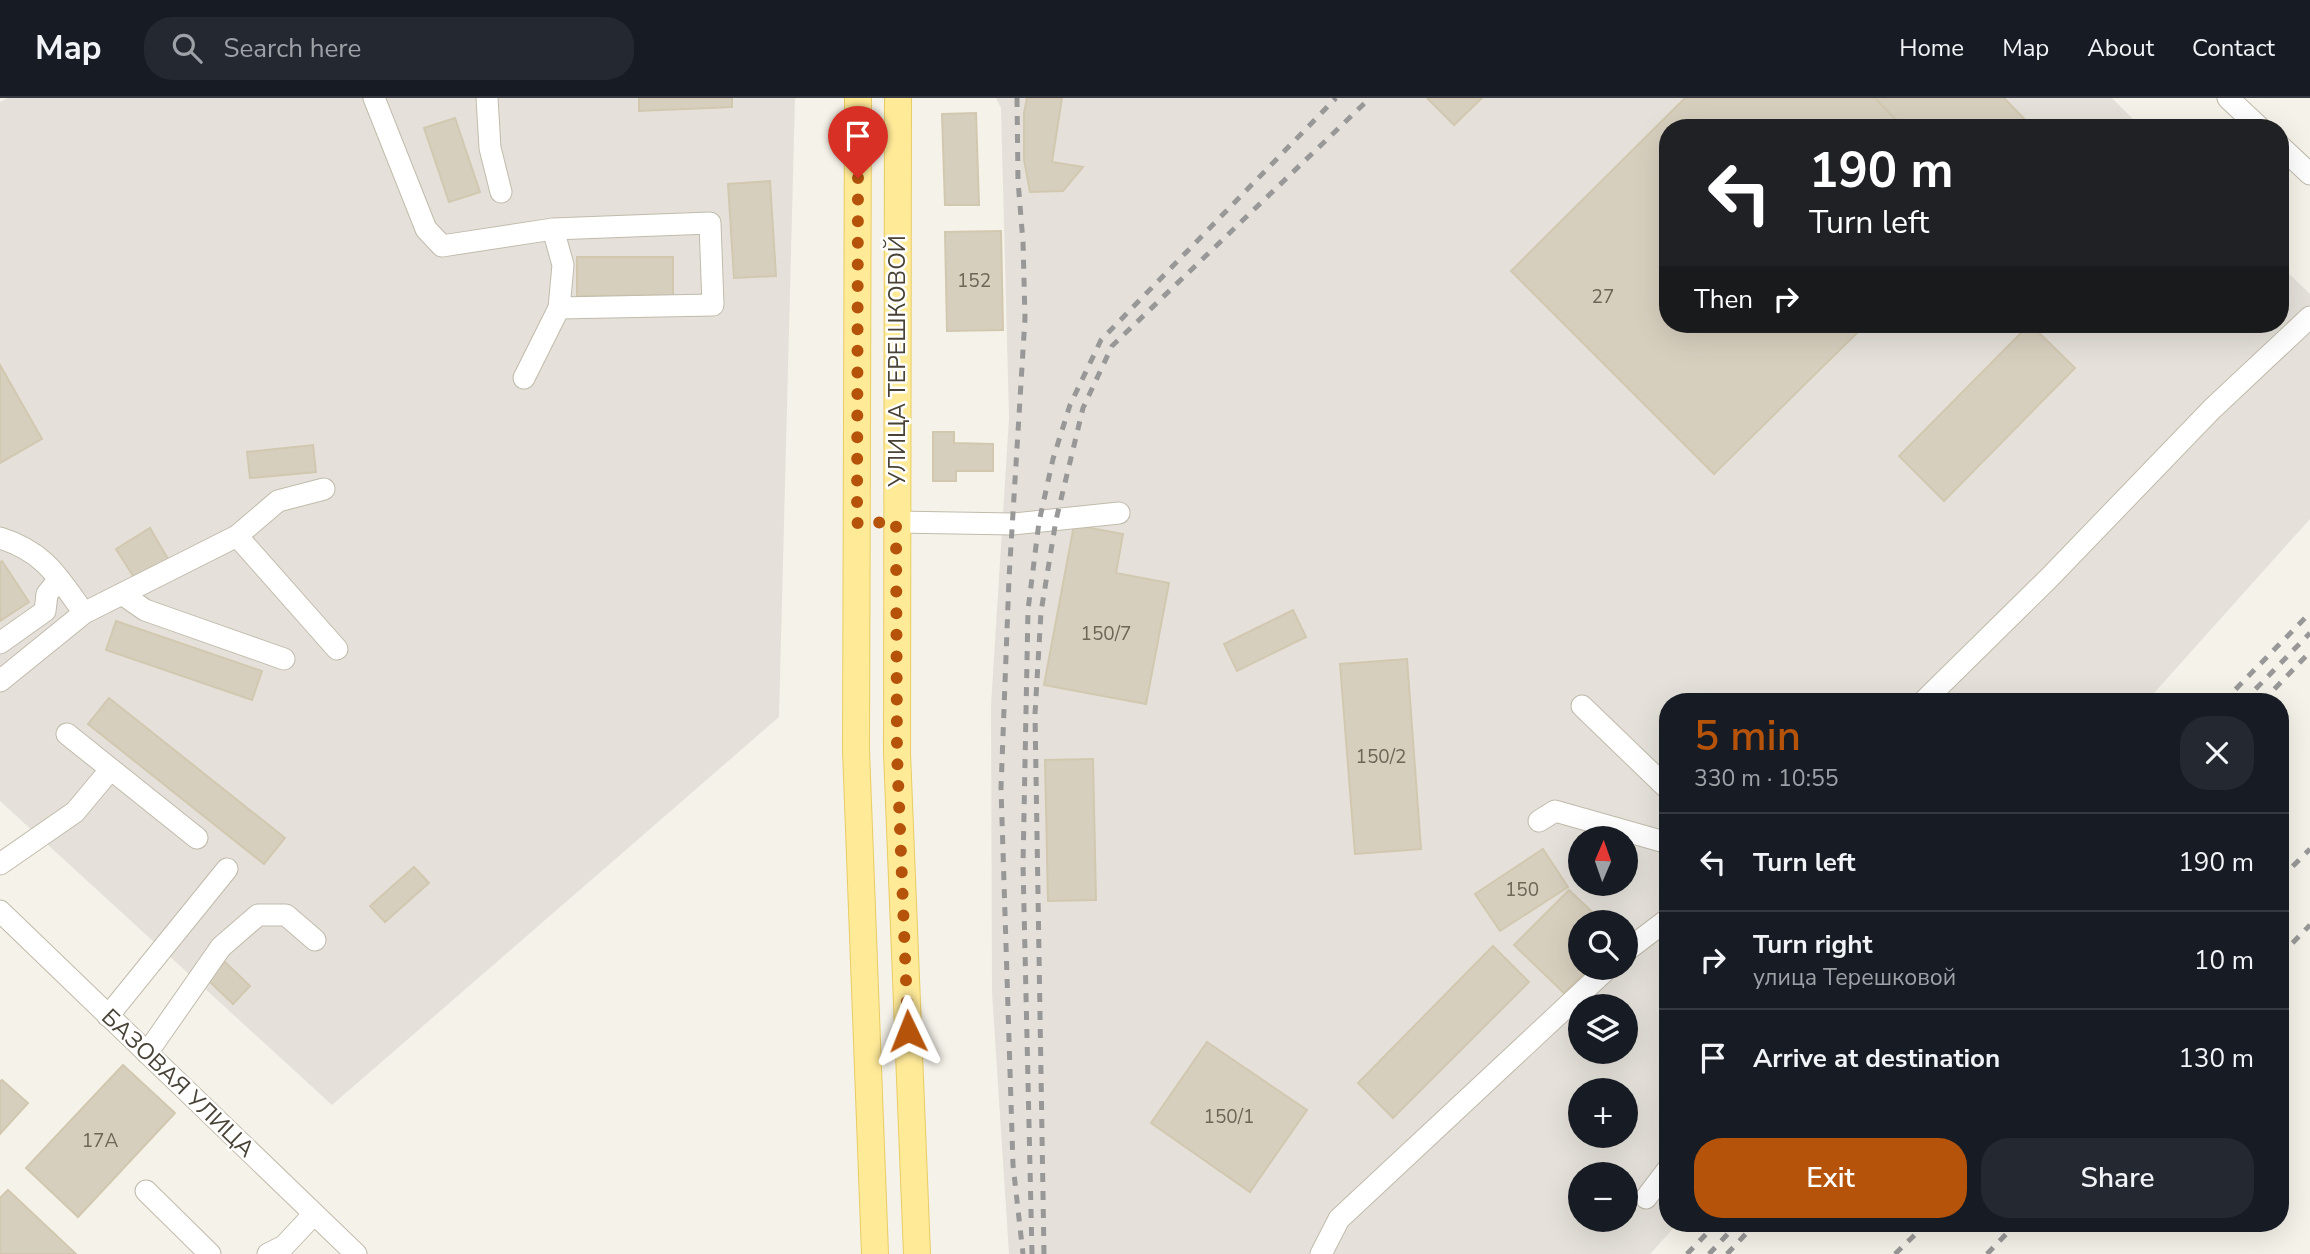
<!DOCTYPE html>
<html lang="en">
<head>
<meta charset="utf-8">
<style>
  :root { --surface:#171b24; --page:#242831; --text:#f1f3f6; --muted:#9ea1a6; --line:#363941; --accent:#b45309 }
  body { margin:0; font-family:"Nunito Sans",sans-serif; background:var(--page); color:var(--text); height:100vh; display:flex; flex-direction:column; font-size:26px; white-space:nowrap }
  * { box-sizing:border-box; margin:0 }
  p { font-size:23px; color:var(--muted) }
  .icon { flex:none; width:38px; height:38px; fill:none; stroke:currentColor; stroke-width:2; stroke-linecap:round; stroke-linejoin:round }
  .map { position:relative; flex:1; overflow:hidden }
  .panel { position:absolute; left:1659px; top:595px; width:630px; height:539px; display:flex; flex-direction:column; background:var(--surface); border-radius:28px; box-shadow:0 7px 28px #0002 }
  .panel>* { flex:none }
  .hud { position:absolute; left:1659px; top:21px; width:630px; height:214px; border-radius:28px; box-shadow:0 7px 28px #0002; background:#202124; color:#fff; overflow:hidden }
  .needle { width:46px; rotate:2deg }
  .tools { position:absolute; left:1568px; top:728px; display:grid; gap:14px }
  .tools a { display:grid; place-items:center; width:70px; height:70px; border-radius:50%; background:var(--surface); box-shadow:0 7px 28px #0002; font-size:35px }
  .pin { position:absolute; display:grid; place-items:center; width:60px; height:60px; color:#fff; margin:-72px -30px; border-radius:50% 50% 50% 0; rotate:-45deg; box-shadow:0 0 7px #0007 }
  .pin .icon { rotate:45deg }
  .me { position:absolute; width:77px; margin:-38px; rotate:358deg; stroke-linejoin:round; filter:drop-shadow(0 0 5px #0008) }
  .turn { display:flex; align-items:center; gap:24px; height:147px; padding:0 35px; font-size:32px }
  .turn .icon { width:91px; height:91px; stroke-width:2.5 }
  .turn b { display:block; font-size:49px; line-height:60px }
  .then { display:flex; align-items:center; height:66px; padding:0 35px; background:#0003; gap:14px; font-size:26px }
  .round { display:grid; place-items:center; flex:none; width:74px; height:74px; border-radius:28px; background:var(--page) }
  .overview { display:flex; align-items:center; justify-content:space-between; height:119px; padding:0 35px }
  h1 { font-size:42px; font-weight:600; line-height:52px; color:var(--accent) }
  .cta { display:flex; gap:14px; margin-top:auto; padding:14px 35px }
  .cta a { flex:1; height:80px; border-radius:28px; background:var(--accent); color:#fff; font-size:28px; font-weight:600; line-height:80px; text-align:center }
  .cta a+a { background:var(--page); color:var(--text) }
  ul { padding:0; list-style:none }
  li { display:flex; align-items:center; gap:21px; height:98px; padding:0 35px; border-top:2px solid var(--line) }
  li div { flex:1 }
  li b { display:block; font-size:26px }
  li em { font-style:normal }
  header { display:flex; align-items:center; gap:42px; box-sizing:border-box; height:98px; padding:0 35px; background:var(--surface); border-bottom:2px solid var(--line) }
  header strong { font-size:33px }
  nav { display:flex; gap:38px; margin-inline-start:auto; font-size:24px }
  .search { width:490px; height:63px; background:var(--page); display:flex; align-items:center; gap:18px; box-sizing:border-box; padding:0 24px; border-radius:28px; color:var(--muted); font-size:26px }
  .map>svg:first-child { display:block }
  .industrial { fill:#e5e1da; fill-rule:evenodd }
  .building { fill:#d7cfbe; stroke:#d2c8b0; stroke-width:2 }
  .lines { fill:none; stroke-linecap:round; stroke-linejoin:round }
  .minor-casing { stroke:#c1bbab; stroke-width:23 }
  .major-casing { stroke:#e9cc63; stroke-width:28 }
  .minor { stroke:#fff; stroke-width:21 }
  .major { stroke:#ffea98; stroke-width:26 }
  .rail { stroke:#989898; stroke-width:5; stroke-dasharray:9 9; stroke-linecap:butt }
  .route { stroke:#b45309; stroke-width:12; stroke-dasharray:0 21.6 }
  .labels { text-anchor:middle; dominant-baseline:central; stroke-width:5; stroke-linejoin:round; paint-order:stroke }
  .number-label { font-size:19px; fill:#6c6659 }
  .street-label { font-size:23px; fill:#494337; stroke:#fff }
</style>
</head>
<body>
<header>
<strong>Map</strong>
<div class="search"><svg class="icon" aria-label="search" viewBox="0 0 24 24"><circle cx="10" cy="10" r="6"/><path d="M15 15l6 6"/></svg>Search here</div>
<nav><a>Home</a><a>Map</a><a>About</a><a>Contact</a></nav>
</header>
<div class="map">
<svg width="2310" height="1156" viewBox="0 0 2310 1156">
  <rect width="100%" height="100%" fill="#f5f2e9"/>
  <g class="industrial">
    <path d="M8,0H795L779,619L332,1007L0,703V4Z"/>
    <path d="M996,0H2112L2142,30H1668V226H2280V167L2310,196V421L2146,604H1668V1125H1678L1650,1156H1009L992,894L991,607L1009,320L1001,10ZM1580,740H1626V786H1580ZM1580,824H1626V870H1580ZM1580,908H1626V954H1580ZM1580,992H1626V1038H1580ZM1580,1076H1626V1122H1580Z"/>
  </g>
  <g class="building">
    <path d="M639,0H732V9L639,13Z"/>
    <path d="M1027,0H1062L1052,64L1083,69L1063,93L1030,94L1024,62V15Z"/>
    <path d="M1427,0H1482L1454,27Z"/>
    <path d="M1685,0H1875L1904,30H1668V226H1866L1714,376L1511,173Z"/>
    <path d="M1875,0H2004L2033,30H1904Z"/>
    <path d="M976,15L979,107H945L942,16Z"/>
    <path d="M455,20L480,94L449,104L424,30Z"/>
    <path d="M770,83L776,178L734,180L728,86Z"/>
    <path d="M1001,133L1003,232L947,233L945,134Z"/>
    <path d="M577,159H673V197L577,198Z"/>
    <path d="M2030,226L2075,270L1944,403L1899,358Z"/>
    <path d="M0,267L42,341L0,365Z"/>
    <path d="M933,334H954V345L993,346V373H956V383H933Z"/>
    <path d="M313,347L316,374L250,380L247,354Z"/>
    <path d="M1074,427L1123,436L1116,475L1169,485L1146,606L1044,587Z"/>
    <path d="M150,430L168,461L135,481L116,451Z"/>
    <path d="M2,463L29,504L0,523V465Z"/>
    <path d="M1293,512L1306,539L1237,573L1224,546Z"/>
    <path d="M116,523L262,573L252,602L106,552Z"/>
    <path d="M1407,561L1421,751L1355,756L1340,566Z"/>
    <path d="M109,600L285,740L264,766L88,626Z"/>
    <path d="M1093,661L1096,802L1048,803L1045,662Z"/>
    <path d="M1543,751L1568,789L1500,833L1475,796Z"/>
    <path d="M414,769L429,785L385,824L370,808Z"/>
    <path d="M1569,792L1603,824H1580V870H1589L1564,895L1514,847Z"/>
    <path d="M1493,848L1529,884L1393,1020L1358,985Z"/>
    <path d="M225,864L250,888L233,906L208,882Z"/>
    <path d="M1207,944L1307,1012L1250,1094L1151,1025Z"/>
    <path d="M123,967L175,1015L78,1119L26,1070Z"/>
    <path d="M2,982L28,1005L0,1036V983Z"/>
    <path d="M8,1092L76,1156H0V1100Z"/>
  </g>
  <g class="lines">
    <defs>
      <g id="minor">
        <path d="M374,0L426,131L442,148L553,131L710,125L713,207L559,210L563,167L553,131"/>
        <path d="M487,0L490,50L501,94"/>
        <path d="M2228,0L2260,30"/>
        <path d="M2280,48L2310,76"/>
        <path d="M524,280L559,210"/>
        <path d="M896,424L1013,426L1119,415"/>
        <path d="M237,438L337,551"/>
        <path d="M0,440C45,454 58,479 84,515"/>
        <path d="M122,496L145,512L284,561"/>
        <path d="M0,545L45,513L47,496L59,481"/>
        <path d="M0,583L84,515L237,438L278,403L324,391"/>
        <path d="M1923,604L2050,479L2212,311L2310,219"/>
        <path d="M1582,608L1668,691"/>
        <path d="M67,636L197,740"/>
        <path d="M1539,723L1555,713L1668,745"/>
        <path d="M0,766L75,714L110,672"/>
        <path d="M0,813L356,1156"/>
        <path d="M1626,853L1668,821"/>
        <path d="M108,918L227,771"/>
        <path d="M147,955L221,849L258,817H286L315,842"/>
        <path d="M146,1093L210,1156"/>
        <path d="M1646,1100L1668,1071"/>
        <path d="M268,1156L284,1148L314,1116"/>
        <path d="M1321,1156L1339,1121L1608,870"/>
      </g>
      <g id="major">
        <path d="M858,0L856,652L875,1156"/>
        <path d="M898,0L897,655L917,1156"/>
      </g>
    </defs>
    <use href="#minor" class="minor-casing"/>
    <use href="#major" class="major-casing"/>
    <use href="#minor" class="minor"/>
    <use href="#major" class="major"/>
    <g class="rail">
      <path d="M1017,0L1018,83L1023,144L1025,220L1009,480L1001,690L1013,1067L1023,1156"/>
      <path d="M2223,604L2310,515"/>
      <path d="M2243,604L2310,535"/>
      <path d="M2262,604L2310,554"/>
      <path d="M2280,781L2310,751"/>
      <path d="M2280,858L2310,827"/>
      <path d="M1032,1156L1023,767L1028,512L1039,424L1053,361L1070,307L1101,242L1336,0"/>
      <path d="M1044,1156L1035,616L1041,514L1056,422L1083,310L1112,248L1370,0"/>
      <path d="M1687,1156L1717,1125"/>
      <path d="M1709,1156L1738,1125"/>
      <path d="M1727,1156L1756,1125"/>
      <path d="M1895,1156L1927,1125"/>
      <path d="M1987,1156L2017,1125"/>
    </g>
  </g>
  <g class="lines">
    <path class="route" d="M858,80L857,425L896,424L897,655L908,933"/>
  </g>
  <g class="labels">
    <g class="number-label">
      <text x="974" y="183">152</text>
      <text x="1603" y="199">27</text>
      <text x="1106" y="536">150/7</text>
      <text x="1381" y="659">150/2</text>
      <text x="1522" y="792">150</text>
      <text x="1229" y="1019">150/1</text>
      <text x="100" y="1043">17А</text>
    </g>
    <g class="street-label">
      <text transform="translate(897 263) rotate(-90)">УЛИЦА ТЕРЕШКОВОЙ</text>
      <text transform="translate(178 985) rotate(44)">БАЗОВАЯ УЛИЦА</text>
    </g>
  </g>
</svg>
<div class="tools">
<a><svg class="needle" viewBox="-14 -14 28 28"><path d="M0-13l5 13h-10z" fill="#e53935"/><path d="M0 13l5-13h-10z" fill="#9ea1a6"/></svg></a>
<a><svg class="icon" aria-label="search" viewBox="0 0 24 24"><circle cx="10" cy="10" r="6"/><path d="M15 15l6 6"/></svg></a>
<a><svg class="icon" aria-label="layers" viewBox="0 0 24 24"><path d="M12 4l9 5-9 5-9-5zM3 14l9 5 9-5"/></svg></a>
<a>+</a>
<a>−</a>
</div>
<div class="pin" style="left:858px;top:80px;background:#d93025"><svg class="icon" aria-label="arrive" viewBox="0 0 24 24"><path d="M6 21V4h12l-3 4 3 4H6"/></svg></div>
<svg class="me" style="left:908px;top:933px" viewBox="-20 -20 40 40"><path d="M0-17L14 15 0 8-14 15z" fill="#b45309" stroke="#fff" stroke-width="4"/></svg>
<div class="hud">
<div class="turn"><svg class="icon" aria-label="left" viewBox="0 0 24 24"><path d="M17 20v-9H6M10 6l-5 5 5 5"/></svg><div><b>190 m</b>Turn left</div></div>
<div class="then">Then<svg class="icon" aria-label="right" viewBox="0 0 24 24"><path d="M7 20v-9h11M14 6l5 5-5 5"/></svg></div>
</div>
<section class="panel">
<div class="overview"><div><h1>5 min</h1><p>330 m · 10:55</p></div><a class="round"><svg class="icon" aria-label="close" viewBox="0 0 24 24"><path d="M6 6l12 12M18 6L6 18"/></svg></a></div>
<ul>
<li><svg class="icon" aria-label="left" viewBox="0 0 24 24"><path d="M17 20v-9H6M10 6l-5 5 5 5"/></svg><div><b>Turn left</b></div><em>190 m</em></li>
<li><svg class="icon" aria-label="right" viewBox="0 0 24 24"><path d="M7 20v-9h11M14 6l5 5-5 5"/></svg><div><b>Turn right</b><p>улица Терешковой</p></div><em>10 m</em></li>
<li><svg class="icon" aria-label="arrive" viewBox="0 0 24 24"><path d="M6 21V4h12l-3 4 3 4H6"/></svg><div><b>Arrive at destination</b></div><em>130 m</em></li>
</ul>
<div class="cta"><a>Exit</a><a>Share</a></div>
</section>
</div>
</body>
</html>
